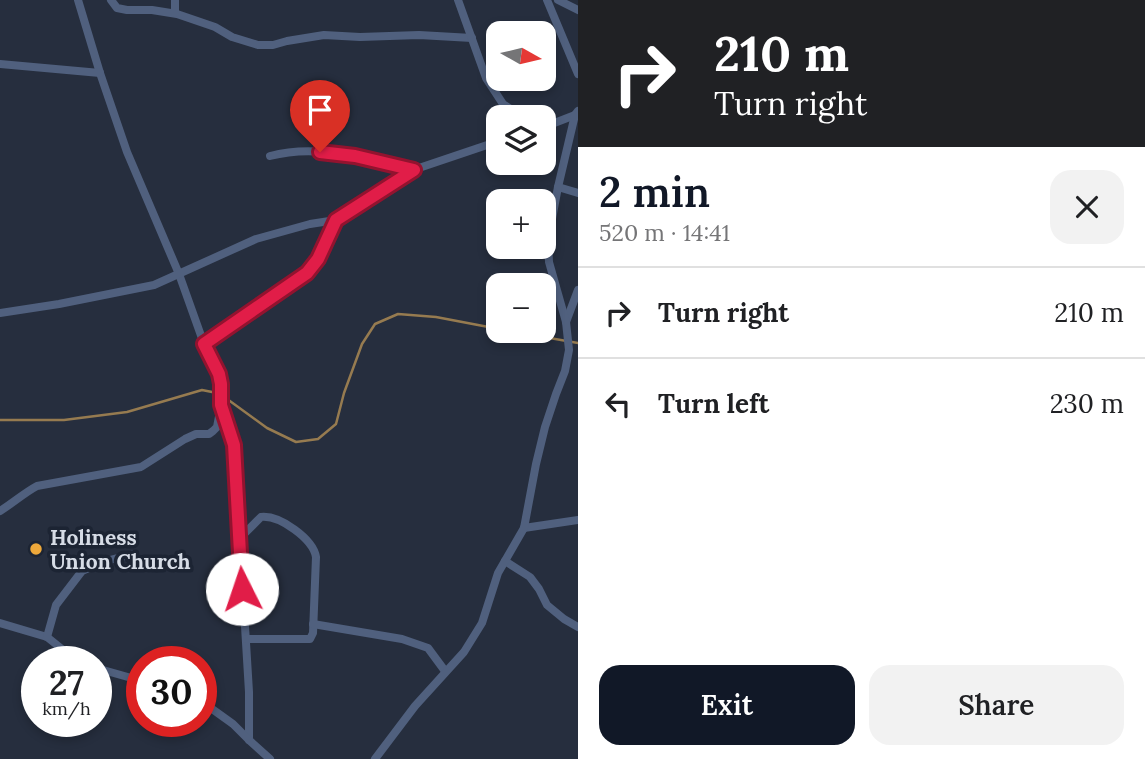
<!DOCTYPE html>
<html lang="en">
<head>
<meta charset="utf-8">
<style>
  :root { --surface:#fff; --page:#f2f2f2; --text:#202124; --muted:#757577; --line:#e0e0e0; --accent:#111827 }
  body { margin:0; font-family:Lora,serif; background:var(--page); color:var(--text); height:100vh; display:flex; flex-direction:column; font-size:26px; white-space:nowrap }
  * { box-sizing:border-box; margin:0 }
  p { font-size:23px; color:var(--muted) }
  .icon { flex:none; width:38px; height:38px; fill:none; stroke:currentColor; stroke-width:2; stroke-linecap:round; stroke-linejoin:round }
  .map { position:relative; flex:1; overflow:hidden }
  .drawer { display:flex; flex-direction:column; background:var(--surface); width:567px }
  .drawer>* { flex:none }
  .banner { background:#202124; color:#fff; overflow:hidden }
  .needle { width:46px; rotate:98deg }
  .controls { position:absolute; left:486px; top:21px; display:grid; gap:14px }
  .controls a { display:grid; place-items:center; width:70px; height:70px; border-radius:14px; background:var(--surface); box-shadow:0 4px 10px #0003; font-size:35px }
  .speed { position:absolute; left:21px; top:646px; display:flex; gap:14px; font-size:35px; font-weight:700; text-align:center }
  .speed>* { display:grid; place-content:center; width:91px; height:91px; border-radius:50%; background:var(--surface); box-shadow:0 4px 10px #0003; line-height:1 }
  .speed small { font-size:18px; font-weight:400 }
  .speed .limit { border:10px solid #d22; background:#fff; color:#111 }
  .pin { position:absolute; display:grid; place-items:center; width:60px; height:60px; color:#fff; margin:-72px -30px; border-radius:50% 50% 50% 0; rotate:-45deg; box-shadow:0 0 7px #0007 }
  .pin .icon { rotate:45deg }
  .me { position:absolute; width:77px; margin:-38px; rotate:356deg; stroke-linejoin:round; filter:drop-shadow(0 0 5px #0008) }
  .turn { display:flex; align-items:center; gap:24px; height:147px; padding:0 21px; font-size:32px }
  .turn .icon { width:91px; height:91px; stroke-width:2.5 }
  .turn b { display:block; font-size:49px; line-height:60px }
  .round { display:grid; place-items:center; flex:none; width:74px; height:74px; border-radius:21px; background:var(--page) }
  .overview { display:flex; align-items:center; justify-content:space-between; height:119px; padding:0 21px }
  h1 { font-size:42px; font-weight:600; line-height:52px; color:var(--accent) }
  .action { display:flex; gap:14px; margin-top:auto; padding:14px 21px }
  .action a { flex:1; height:80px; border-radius:21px; background:var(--accent); color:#fff; font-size:28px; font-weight:600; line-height:80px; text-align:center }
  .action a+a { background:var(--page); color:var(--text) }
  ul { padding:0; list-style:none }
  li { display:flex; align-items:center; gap:21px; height:91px; padding:0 21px; border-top:2px solid var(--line) }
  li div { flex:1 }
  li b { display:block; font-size:26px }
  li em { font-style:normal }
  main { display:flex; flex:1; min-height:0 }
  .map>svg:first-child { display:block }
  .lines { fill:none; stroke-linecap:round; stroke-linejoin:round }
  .stream { stroke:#967b50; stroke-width:2.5 }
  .minor { stroke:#50607e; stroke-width:8 }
  .route-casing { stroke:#92132f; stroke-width:18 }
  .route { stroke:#e11d48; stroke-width:12 }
  .poi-dot { fill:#eda83b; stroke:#1c2433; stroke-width:2.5 }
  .labels { text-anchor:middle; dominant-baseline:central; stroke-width:7; stroke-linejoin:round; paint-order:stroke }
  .poi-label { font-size:21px; font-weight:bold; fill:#d6dce6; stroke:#1c2433; text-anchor:start }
</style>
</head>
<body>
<main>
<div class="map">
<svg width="578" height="759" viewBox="0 0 578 759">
  <rect width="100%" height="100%" fill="#262e3e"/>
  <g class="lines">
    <g class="stream">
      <path d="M510,331L578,343"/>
      <path d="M223,396L267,428L296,442L318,439L336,424L344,393L362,344L375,324L398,314L436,317L499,329"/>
      <path d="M0,420H64L127,412L202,390L217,393"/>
    </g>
    <g class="minor">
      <path d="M78,0L100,73L127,152L179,274L204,344L219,374L221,384V405L234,445L249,692V740"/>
      <path d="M111,0L117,8L127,10H152L177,14L215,27L232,37L258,45H273L287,41L324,35L360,37L419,35L472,38"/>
      <path d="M458,0L486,78L503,104L523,117"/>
      <path d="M547,0L578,74"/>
      <path d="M558,0L578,10"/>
      <path d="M175,13V0"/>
      <path d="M0,64L100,73"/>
      <path d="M544,127L575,115"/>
      <path d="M270,156C318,143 367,159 413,170"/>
      <path d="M558,187L578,193"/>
      <path d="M0,313L59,304L154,285L256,239L310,224L336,220L413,170L499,141"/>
      <path d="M566,322L578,290"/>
      <path d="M204,344L307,273L318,259L336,220"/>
      <path d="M0,511C13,503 24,493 37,486L141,467L185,439L196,434H209L213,431L217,427L221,406"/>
      <path d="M524,528L578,520"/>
      <path d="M239,539L261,517C280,515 313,539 316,557L313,633L310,639H246"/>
      <path d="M505,561L530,577L539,589L547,605L564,619L578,627"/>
      <path d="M0,623L47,637L78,662"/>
      <path d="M313,624L402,639L428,648L445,671"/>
      <path d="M47,637L56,605L82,571L102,562L133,554"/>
      <path d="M96,668L142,681"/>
      <path d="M201,701L233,724L249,740L270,759"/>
      <path d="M375,759L415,706L464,652L482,623L498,573L524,528L536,464L545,427L556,394L565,371L569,350L566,322L549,262L548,240L558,187L575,115L578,111"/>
    </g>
  </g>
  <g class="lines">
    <defs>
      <path id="route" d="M242,589L234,445L221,405V384L219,374L204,344L307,273L318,259L336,220L414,170L355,156L320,152"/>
    </defs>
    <use href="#route" class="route-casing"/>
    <use href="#route" class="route"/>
  </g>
  <circle class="poi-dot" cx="36" cy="549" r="7"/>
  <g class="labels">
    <g class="poi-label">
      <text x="50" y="537">Holiness<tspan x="50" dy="24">Union Church</tspan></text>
    </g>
  </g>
</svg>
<div class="controls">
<a><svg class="needle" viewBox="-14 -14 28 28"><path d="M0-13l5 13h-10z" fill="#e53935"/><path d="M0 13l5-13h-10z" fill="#757577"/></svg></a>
<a><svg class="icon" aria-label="layers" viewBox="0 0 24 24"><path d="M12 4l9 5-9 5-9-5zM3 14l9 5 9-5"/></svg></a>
<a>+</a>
<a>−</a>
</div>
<div class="speed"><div>27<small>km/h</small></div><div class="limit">30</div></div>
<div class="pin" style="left:320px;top:152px;background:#d93025"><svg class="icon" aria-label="arrive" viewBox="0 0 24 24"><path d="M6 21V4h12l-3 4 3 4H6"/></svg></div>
<svg class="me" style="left:242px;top:589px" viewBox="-20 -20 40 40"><circle r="19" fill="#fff"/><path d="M0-13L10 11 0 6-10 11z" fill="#e11d48"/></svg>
</div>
<section class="drawer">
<div class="banner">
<div class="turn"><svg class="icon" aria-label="right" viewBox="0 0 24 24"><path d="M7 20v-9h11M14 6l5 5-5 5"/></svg><div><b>210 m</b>Turn right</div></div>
</div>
<div class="overview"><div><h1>2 min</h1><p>520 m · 14:41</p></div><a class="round"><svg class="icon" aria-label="close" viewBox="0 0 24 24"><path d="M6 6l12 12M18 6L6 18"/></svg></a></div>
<ul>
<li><svg class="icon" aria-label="right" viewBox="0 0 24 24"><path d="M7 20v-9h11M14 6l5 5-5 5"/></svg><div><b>Turn right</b></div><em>210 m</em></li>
<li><svg class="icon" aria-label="left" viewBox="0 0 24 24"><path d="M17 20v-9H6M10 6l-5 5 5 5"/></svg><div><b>Turn left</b></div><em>230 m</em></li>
</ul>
<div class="action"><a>Exit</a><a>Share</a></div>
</section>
</main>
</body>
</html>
